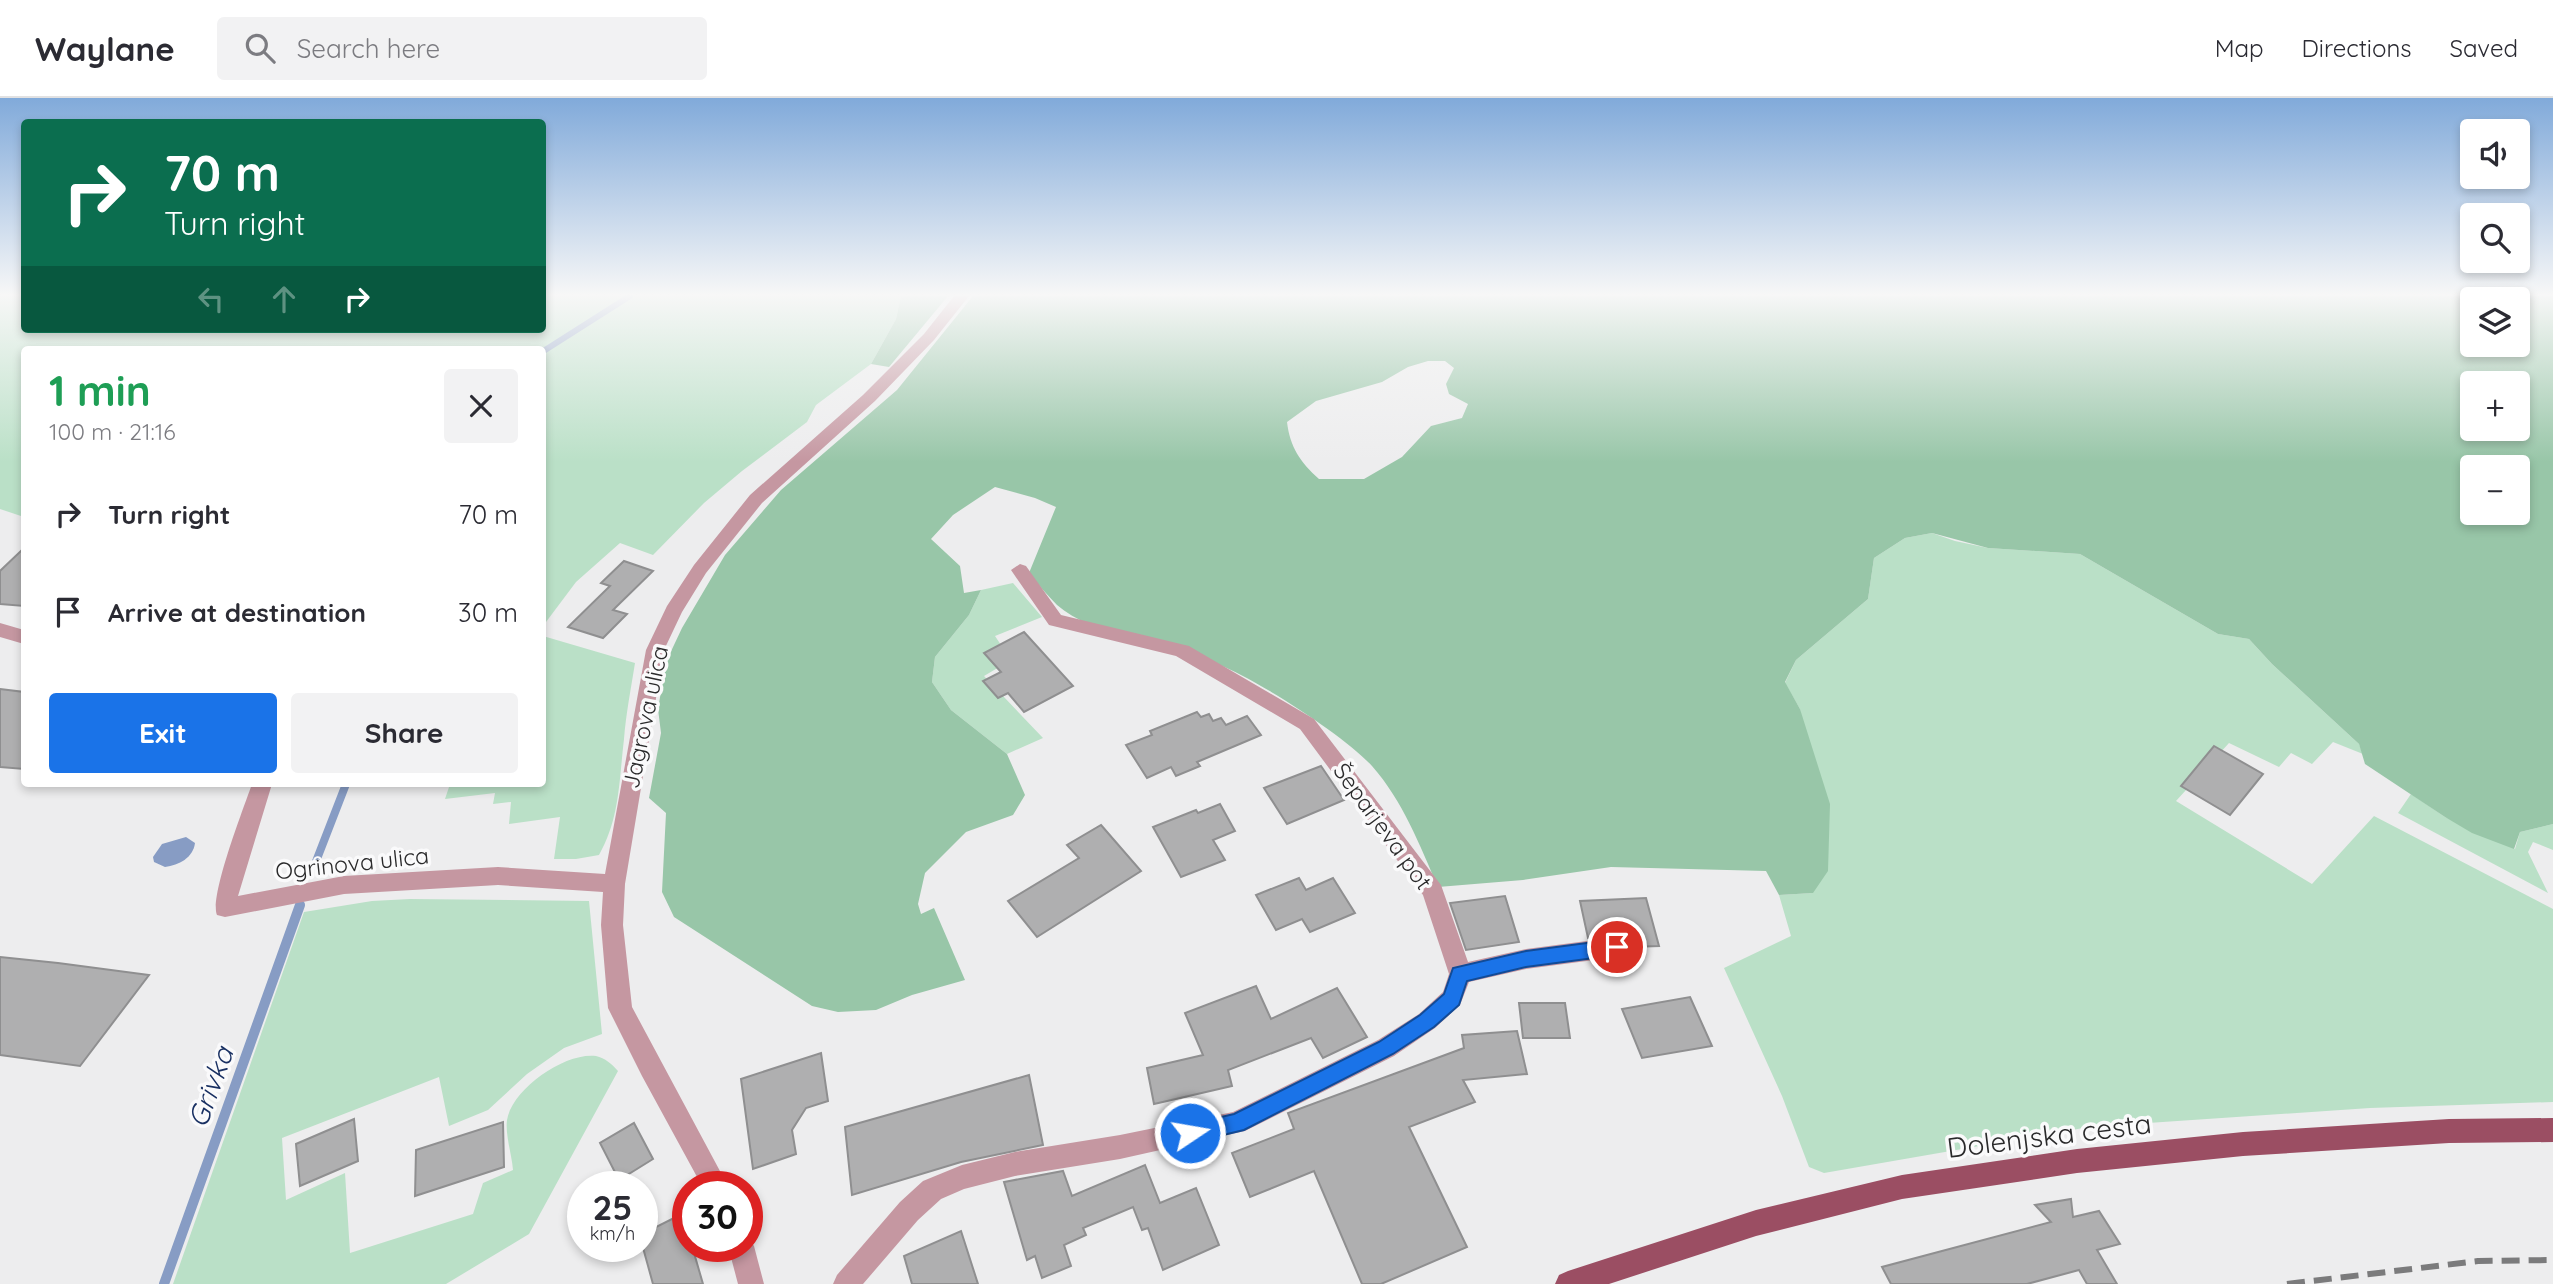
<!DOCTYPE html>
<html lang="en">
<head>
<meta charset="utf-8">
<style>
  :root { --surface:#fff; --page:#f2f2f3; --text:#2b2b33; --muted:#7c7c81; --line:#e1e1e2; --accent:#1a73e8 }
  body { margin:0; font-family:Quicksand,sans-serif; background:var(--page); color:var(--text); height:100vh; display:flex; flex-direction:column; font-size:26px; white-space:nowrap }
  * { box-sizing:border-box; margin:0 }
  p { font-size:23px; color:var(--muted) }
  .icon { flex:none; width:38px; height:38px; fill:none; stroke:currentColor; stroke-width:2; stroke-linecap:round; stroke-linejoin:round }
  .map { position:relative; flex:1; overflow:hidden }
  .details { position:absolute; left:21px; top:248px; width:525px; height:441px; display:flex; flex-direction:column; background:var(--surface); border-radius:7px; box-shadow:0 4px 10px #0003 }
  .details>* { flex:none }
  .hud { position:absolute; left:21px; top:21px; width:525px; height:214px; border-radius:7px; box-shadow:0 4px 10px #0003; background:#0b6e4f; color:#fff; overflow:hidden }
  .fabs { position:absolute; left:2460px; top:21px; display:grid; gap:14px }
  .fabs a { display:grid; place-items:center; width:70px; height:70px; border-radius:7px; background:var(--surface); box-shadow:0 4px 10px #0003; font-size:35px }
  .speed { position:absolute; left:567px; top:1073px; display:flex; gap:14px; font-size:35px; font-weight:700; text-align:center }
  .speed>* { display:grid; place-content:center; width:91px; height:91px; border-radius:50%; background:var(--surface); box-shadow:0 4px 10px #0003; line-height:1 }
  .speed small { font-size:18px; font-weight:400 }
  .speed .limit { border:10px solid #d22; background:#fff; color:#111 }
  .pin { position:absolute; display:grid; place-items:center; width:60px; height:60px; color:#fff; margin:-30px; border:4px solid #fff; border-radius:50%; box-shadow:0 2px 7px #0007 }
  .me { position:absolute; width:77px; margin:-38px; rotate:78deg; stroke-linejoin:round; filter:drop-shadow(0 0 5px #0008) }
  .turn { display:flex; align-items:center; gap:24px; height:147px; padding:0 28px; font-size:32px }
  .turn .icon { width:91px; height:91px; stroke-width:2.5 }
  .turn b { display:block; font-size:49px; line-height:60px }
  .lanes { display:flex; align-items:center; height:66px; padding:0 28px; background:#0003; justify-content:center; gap:35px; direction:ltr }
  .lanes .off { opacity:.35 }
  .round { display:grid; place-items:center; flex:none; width:74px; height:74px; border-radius:7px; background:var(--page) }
  .headline { display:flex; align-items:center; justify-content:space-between; height:119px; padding:0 28px }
  h1 { font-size:42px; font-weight:800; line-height:52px; color:#1e9e55 }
  .cta { display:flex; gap:14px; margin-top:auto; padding:14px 28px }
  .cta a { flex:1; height:80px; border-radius:7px; background:var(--accent); color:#fff; font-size:28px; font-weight:800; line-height:80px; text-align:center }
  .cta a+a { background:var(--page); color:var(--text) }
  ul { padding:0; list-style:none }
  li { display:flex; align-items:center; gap:21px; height:98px; padding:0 28px }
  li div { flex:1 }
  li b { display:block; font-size:26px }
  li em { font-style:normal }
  header { display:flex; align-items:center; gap:42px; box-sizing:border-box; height:98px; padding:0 35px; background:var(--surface); border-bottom:2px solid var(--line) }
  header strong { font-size:33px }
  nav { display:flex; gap:38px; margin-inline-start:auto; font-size:24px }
  .search { width:490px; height:63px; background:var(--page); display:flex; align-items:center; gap:18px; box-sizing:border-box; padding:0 24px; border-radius:7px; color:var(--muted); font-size:26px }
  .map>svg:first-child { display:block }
  .green { fill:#bae0c7 }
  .forest { fill:#98c6a8; fill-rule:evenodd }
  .water { fill:#879cc4 }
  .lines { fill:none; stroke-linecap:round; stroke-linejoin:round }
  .stream-far2 { stroke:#879cc4; stroke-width:6 }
  .stream-far1 { stroke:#879cc4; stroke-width:8 }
  .stream { stroke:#879cc4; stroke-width:10 }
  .building { fill:#afafb0; stroke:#8f8f90; stroke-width:2 }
  .minor { fill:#c597a1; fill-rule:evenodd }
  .primary { fill:#9b4e63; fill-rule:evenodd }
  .rail { stroke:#7b7b7c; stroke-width:6; stroke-dasharray:18 9; stroke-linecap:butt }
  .route { fill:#1a73e8; stroke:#114b97; stroke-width:2 }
  .labels { text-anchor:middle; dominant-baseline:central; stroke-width:7; stroke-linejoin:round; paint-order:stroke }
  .street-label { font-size:23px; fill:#2a2a2b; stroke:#fafafb }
  .near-water-label { font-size:28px; font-style:italic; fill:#193062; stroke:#fafafb }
  .near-street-label { font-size:28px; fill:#2a2a2b; stroke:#fafafb }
</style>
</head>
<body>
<header>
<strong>Waylane</strong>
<div class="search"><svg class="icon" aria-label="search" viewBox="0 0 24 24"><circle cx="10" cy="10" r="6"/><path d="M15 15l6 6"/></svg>Search here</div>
<nav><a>Map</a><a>Directions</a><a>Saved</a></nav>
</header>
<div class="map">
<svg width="2553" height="1186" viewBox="0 0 2553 1186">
  <rect width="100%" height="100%" fill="#ededee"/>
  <g class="green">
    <path d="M0,198H24V231H542L543,198H901L896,221L871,266L816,307L807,324L742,373L704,405L653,457L620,445L576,484L543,528L542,252H24V419L0,411Z"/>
    <path d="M1932,435L1955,443L1988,450L2080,456L2218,536L2249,541L2272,566L2359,646L2363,656L2333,644L2312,666L2291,655L2279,669L2229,645L2176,703L2312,786L2374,718L2553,811V1004L2370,1010L2089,1029L1824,1075L1809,1069L1782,998L1724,870L1791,838L1779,797L1813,795L1800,611L1785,585L1796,562L1868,501L1874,460L1905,440Z"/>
    <path d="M1013,485L1042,519L995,538L1011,562L984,578L1043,640L1007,656L951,612L932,584L935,559L969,517L981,492Z"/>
    <path d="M543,538L635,565C631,590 626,616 624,641C619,682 620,720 599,757L576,761H554L560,719L509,726L511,704L493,706L495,695L445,701L450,686H542Z"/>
    <path d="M2411,696L2445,719L2515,751L2520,734L2553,726V752L2533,744L2528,754L2548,795L2398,715Z"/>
    <path d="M410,801L589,803L602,936L564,950L527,976L488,1012L449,1028L439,979L282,1040L286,1102L345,1075L350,1155L473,1116L483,1085L513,1072C512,1057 505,1037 507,1022C512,991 565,954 596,958C605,960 612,966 618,973L529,1136L446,1186H173L304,814L372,803Z"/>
  </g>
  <g class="forest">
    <path d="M901,198H948L889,269L871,266L896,221Z"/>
    <path d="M973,198H2553V726L2520,734L2514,751L2472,735L2445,719L2365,666L2359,646L2272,566L2249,541L2218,536L2080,456L1988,450L1932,435L1905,440L1874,460L1868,501L1796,562L1785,584L1800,611L1830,706L1828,773L1813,795L1779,797L1766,773L1611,769L1523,782L1438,789C1420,748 1403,703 1372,668C1345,638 1255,580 1217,566C1172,549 1092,538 1057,507C1047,497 1038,486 1029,475L1056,409L1035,400L995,389L953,417L931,441L960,468L964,495L981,492L969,517L935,559L932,584L951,612L1007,656L1025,697L1013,717L966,734L925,775L918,806L921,816L934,810L965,882L912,897L876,912L838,914L812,908L674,819L662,794L666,715L649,700L661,635L658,611L666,564L682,530L725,457L781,392L897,292ZM2473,201H2518V247H2473ZM1428,263H1445L1454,270L1446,286L1449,296L1468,306L1462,320L1431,328L1402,359L1364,381H1319C1300,364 1290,349 1287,324L1316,303L1382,284L1408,269ZM2473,285H2518V331H2473ZM2473,369H2518V415H2473Z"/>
  </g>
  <path class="water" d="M186,739L195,745C193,760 179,767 165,769L154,764L153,759L162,746Z"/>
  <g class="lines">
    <path class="stream-far2" d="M542,254L630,198"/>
    <path class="stream-far1" d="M315,766L346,686"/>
    <path class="stream" d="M164,1186L300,807"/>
  </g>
  <g class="building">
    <path d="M24,450V508L0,506V473Z"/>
    <path d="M624,463L653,473L613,512L627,516L603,540L568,529L610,488L601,485Z"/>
    <path d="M1024,534L1073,588L1024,614L1008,595L998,600L983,583L1001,574L984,555Z"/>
    <path d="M0,591L24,594V671L0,669Z"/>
    <path d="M1197,614L1201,619L1209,616L1213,623L1221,620L1226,627L1247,618L1261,637L1197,664L1200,668L1176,678L1171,669L1147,680L1126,647L1152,637L1150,633Z"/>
    <path d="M2214,648L2263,676L2230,717L2181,688Z"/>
    <path d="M1321,668L1344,702L1287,726L1264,690Z"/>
    <path d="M1220,706L1235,733L1213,742L1225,762L1181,779L1153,729L1196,712L1198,715Z"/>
    <path d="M1101,727L1141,773L1037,839L1008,803L1079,760L1067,747Z"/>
    <path d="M1299,780L1306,792L1333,780L1355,815L1310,834L1302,821L1276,832L1256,797Z"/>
    <path d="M1505,798L1519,844L1466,852L1450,805Z"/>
    <path d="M1646,800L1659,848L1630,849L1626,840L1617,836L1588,840L1580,803Z"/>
    <path d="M0,859L58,865L149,877L80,968L0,957Z"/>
    <path d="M1256,888L1271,921L1337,890L1367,939L1323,960L1311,940L1228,972L1232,988L1154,1006L1147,970L1203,957L1185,915Z"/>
    <path d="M1690,899L1712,948L1642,960L1622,911Z"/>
    <path d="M1519,905H1565L1570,940H1523Z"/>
    <path d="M1517,933L1527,976L1463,982L1475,1004L1409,1029L1467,1149L1381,1186H1362L1314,1073L1250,1099L1232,1055L1294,1031L1288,1015L1464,950L1462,937Z"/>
    <path d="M821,955L828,1003L806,1010L792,1032L796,1056L753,1071L741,981Z"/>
    <path d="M1029,977L1043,1047L961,1064L852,1097L845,1029Z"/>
    <path d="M354,1021L358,1063L300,1088L296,1046Z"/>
    <path d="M503,1024L504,1069L415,1098L416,1052Z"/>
    <path d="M634,1025L653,1061L619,1082L600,1045Z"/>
    <path d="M1145,1067L1160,1105L1196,1090L1219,1147L1163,1172L1148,1130L1142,1132L1133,1109L1083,1130L1086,1137L1064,1147L1071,1168L1042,1180L1035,1158L1027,1162L1004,1084L1063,1073L1072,1098Z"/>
    <path d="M2071,1101L2073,1119L2099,1113L2120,1146L2097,1152L2117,1186H2087L2079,1172L2027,1186H1891L1882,1169L2051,1124L2035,1107Z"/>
    <path d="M682,1116L688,1133V1148H692L703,1186H653L642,1146V1136Z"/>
    <path d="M961,1133L978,1186H912L904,1158Z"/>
  </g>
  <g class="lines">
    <g class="minor">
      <path d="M954,198H969L934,242L875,303L762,405L706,475L682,514L664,552L625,786L623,827L632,909L728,1088H702L642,978L608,910L601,827L603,794L498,787L344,796L225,819L217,817C209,799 244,709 252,686H272L238,798L344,778L498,769L605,776L646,552L667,508L694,467L750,397L863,297L924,236Z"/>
      <path d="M1020,466L1026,468L1061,517L1189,548L1314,621L1441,787L1468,864L1526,851L1617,839L1625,842L1628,849L1625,856L1617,859L1526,871L1469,884L1460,907L1435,930L1394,958L1245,1033L1120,1061L1015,1078L964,1091L941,1101L918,1122L863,1186H833L837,1177L900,1104L923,1083L962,1067L1015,1054L1120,1037L1233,1014L1378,942L1419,916L1443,894L1449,876L1423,797L1300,631L1176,558L1049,527L1011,472Z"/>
      <path d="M0,525L24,532V546L0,539Z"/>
      <path d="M747,1138L754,1148L764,1186H738L728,1148H747Z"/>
    </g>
    <path class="primary" d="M2553,1020V1044L2449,1045L2243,1058L2077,1075L1902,1101L1756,1138L1609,1186H1555L1559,1177L1568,1173L1756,1112L1902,1077L2077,1051L2243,1034L2449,1021Z"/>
    <path class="rail" d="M2287,1186L2478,1163L2553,1162"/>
  </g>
  <linearGradient id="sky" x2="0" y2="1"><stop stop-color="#81aada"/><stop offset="0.54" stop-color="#f7f7f7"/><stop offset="1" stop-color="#f7f7f7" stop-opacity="0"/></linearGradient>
  <rect width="2553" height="364" fill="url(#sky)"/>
  <path class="route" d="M1617,841L1623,844L1626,849L1623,855L1617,857L1526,869L1467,883L1459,907L1434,929L1393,956L1244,1032L1190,1045L1182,1042L1179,1035L1182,1028L1234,1016L1379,944L1420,917L1444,896L1453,870L1526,853Z"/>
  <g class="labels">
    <g class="street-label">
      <text transform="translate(645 619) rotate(-78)">Jagrova ulica</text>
      <text transform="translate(1383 728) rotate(54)">Šeparjeva pot</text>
      <text transform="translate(352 765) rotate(-6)">Ogrinova ulica</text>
    </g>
    <g class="near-water-label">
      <text transform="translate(210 989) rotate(-70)">Grivka</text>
    </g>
    <g class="near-street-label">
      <text transform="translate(2049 1037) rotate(-7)">Dolenjska cesta</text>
    </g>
  </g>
</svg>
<div class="fabs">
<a><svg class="icon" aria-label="sound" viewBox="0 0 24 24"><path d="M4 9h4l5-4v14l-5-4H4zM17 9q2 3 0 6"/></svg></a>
<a><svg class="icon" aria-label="search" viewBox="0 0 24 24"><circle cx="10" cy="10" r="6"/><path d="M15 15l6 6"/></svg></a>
<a><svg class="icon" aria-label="layers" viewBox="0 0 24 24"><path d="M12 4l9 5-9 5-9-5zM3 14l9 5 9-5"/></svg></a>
<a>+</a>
<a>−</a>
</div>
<div class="speed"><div>25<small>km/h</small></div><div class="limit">30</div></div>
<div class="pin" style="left:1617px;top:849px;background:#d93025"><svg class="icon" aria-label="arrive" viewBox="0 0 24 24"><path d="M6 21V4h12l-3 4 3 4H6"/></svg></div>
<svg class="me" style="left:1190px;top:1035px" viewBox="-20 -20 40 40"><circle r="17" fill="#1a73e8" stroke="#fff" stroke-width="3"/><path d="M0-11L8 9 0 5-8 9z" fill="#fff"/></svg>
<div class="hud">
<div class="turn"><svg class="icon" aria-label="right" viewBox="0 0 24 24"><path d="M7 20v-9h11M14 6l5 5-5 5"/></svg><div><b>70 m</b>Turn right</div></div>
<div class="lanes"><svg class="icon off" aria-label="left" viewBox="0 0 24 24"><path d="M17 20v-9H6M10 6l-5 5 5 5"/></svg><svg class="icon off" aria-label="ahead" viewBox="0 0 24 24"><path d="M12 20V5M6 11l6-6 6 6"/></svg><svg class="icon" aria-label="right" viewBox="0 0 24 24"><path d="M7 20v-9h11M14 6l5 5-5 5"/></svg></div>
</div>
<section class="details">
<div class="headline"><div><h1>1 min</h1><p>100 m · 21:16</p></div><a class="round"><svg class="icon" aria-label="close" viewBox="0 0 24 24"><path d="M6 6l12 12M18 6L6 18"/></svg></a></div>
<ul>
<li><svg class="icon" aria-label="right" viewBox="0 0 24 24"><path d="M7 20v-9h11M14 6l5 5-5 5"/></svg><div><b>Turn right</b></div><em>70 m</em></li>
<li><svg class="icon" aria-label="arrive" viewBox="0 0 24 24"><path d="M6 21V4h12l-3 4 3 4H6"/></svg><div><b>Arrive at destination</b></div><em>30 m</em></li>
</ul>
<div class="cta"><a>Exit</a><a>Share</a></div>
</section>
</div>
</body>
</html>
